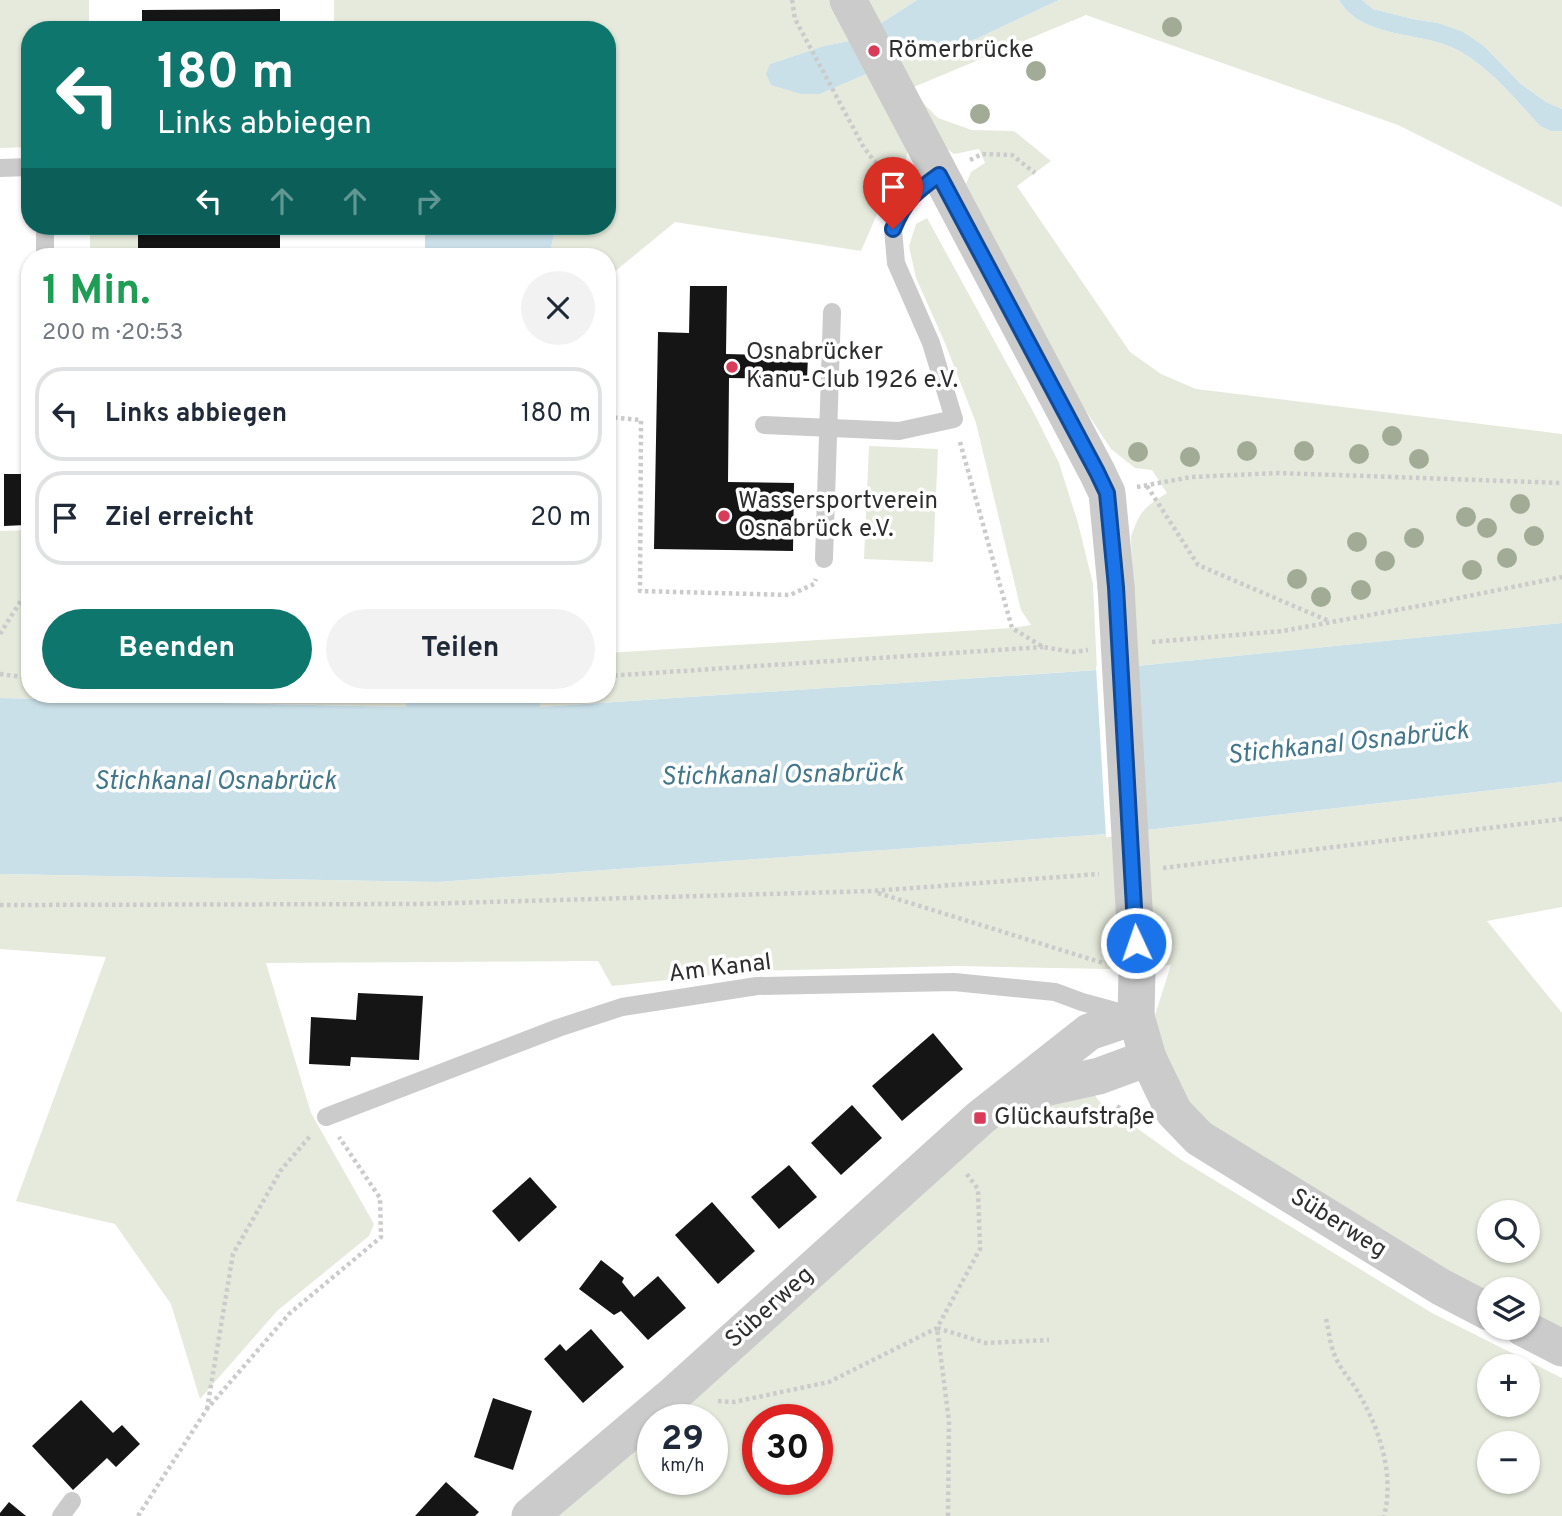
<!DOCTYPE html>
<html lang="de">
<head>
<meta charset="utf-8">
<style>
  :root { --surface:#fff; --page:#f2f2f3; --text:#1f2937; --muted:#747a83; --line:#e0e1e3; --accent:#0f766e }
  body { margin:0; font-family:Overpass,sans-serif; background:var(--page); color:var(--text); height:100vh; display:flex; flex-direction:column; font-size:26px; white-space:nowrap }
  * { box-sizing:border-box; margin:0 }
  p { font-size:23px; color:var(--muted) }
  .icon { flex:none; width:38px; height:38px; fill:none; stroke:currentColor; stroke-width:2; stroke-linecap:round; stroke-linejoin:round }
  .map { position:relative; flex:1; overflow:hidden }
  .details { position:absolute; left:21px; top:248px; width:595px; height:455px; display:flex; flex-direction:column; background:var(--surface); border-radius:28px; box-shadow:0 2px 5px #0004 }
  .details>* { flex:none }
  .hud { position:absolute; left:21px; top:21px; width:595px; height:214px; border-radius:28px; box-shadow:0 2px 5px #0004; background:#0f766e; color:#fff; overflow:hidden }
  .buttons { position:absolute; left:1477px; top:1200px; display:grid; gap:14px }
  .buttons a { display:grid; place-items:center; width:63px; height:63px; border-radius:50%; background:var(--surface); box-shadow:0 2px 5px #0004; font-size:35px }
  .speed { position:absolute; left:637px; top:1404px; display:flex; gap:14px; font-size:35px; font-weight:700; text-align:center }
  .speed>* { display:grid; place-content:center; width:91px; height:91px; border-radius:50%; background:var(--surface); box-shadow:0 2px 5px #0004; line-height:1 }
  .speed small { font-size:18px; font-weight:400 }
  .speed .limit { border:10px solid #d22; background:#fff; color:#111 }
  .pin { position:absolute; display:grid; place-items:center; width:60px; height:60px; color:#fff; margin:-72px -30px; border-radius:50% 50% 50% 0; rotate:-45deg; box-shadow:0 0 7px #0007 }
  .pin .icon { rotate:45deg }
  .me { position:absolute; width:77px; margin:-38px; rotate:357deg; stroke-linejoin:round; filter:drop-shadow(0 0 5px #0008) }
  .turn { display:flex; align-items:center; gap:24px; height:147px; padding:0 21px; font-size:32px }
  .turn .icon { width:91px; height:91px; stroke-width:2.5 }
  .turn b { display:block; font-size:49px; line-height:60px }
  .lanes { display:flex; align-items:center; height:66px; padding:0 21px; background:#0003; justify-content:center; gap:35px; direction:ltr }
  .lanes .off { opacity:.35 }
  .round { display:grid; place-items:center; flex:none; width:74px; height:74px; border-radius:37px; background:var(--page) }
  .headline { display:flex; align-items:center; justify-content:space-between; height:119px; padding:0 21px }
  h1 { font-size:42px; font-weight:700; line-height:52px; color:#1e9e55 }
  .cta { display:flex; gap:14px; margin-top:auto; padding:14px 21px }
  .cta a { flex:1; height:80px; border-radius:42px; background:var(--accent); color:#fff; font-size:28px; font-weight:700; line-height:80px; text-align:center }
  .cta a+a { background:var(--page); color:var(--text) }
  ul { padding:0; list-style:none }
  li { display:flex; align-items:center; gap:21px; height:94px; margin:0 14px 10px; padding:0 7px; border:4px solid var(--line); border-radius:28px }
  li div { flex:1 }
  li b { display:block; font-size:26px }
  li em { font-style:normal }
  .map>svg:first-child { display:block }
  .green { fill:#e6eadc; fill-rule:evenodd }
  .water { fill:#cae0e9 }
  .pier { fill:#fff }
  .building { fill:#151515 }
  .lines { fill:none; stroke-linecap:round; stroke-linejoin:round }
  .path { stroke:#cbcbcb; stroke-width:4.5; stroke-dasharray:3.5 3.5; stroke-linecap:butt }
  .service { stroke:#cbcbcb; stroke-width:18 }
  .minor { stroke:#cbcbcb; stroke-width:37 }
  .minor-bridge { stroke:#cbcbcb; stroke-width:37 }
  .tree { fill:#a2ab95 }
  .route-casing { stroke:#114b97; stroke-width:18 }
  .route { stroke:#1a73e8; stroke-width:12 }
  .poi-dot { fill:#da3b59; stroke:#fff; stroke-width:2.5 }
  .labels { text-anchor:middle; dominant-baseline:central; stroke-width:7; stroke-linejoin:round; paint-order:stroke }
  .poi-label { font-size:24px; fill:#2e2e2e; stroke:#fff; text-anchor:start }
  .street-label { font-size:24px; fill:#2e2e2e; stroke:#fff }
  .water-label { font-size:26px; font-style:italic; fill:#41768b; stroke:#fff }
</style>
</head>
<body>
<div class="map">
<svg width="1562" height="1516" viewBox="0 0 1562 1516">
  <rect width="100%" height="100%" fill="#fff"/>
  <g class="green">
    <path d="M0,0H89V30H30V147L0,148V237Z"/>
    <path d="M334,0H834L854,40L825,46L770,64L801,94H820L871,72L908,148L905,165L892,180L861,251L675,222L607,278V257H549L554,234L553,226H607V30H334Z"/>
    <path d="M861,0H917L875,27Z"/>
    <path d="M1059,0H1339C1363,41 1425,30 1461,52C1492,70 1516,100 1540,126L1551,131H1562V207L1398,125L1086,15L909,89L938,118L972,130L1014,131L1051,161L1017,186L1130,352L1161,374L1196,389L1562,434V623L1135,666L1131,537C1140,510 1144,508 1167,493L1152,470L1135,468L1111,449L1080,402L966,184L971,172L985,163L979,149L954,154L938,142L894,61L976,39Z"/>
    <path d="M1362,0H1562V109L1546,102L1521,84L1485,47L1438,23L1413,19L1373,9Z"/>
    <path d="M927,218L1034,413L1059,463L1078,523L1093,584L1097,670L539,707V695H607V653L1012,628L1031,625L1021,610L976,423L945,343L916,278L909,246L916,224Z"/>
    <rect x="90" y="226" width="48" height="31"/>
    <path d="M869,446L938,449L933,562L864,559Z"/>
    <path d="M30,530V695H407V707L0,698V531Z"/>
    <path d="M1562,782V907L1487,921L1562,1013V1331L1528,1314V1290H1489V1294L1209,1129L1172,1080L1155,1015L1171,965L1107,969L957,966L751,971L612,986L598,961L266,963L311,1113L374,1224L369,1236L277,1311L200,1399L171,1304L115,1224L16,1201L106,957L0,949V874L438,882L1121,833ZM1489,1213H1528V1251H1489Z"/>
    <path d="M1091,1090L1100,1102L1183,1161L1432,1313L1562,1378V1516H556L653,1431V1479H712V1419H667L1005,1119L1037,1101ZM1489,1367H1528V1405H1489ZM758,1419H817V1479H758ZM1489,1444H1528V1482H1489Z"/>
  </g>
  <g class="water">
    <path d="M917,0H1059L976,39L894,61L875,27Z"/>
    <path d="M1339,0H1362L1373,9L1413,19L1438,23L1463,32L1485,47L1521,84L1546,102L1562,109V131H1551L1540,126C1516,100 1492,70 1461,52C1425,30 1363,41 1339,0Z"/>
    <path d="M854,40L871,72L820,94H801L771,85L766,74L770,64L824,46Z"/>
    <path d="M408,226H553L554,234L549,257H408Z"/>
    <path d="M1562,623V782L1121,833L438,882L0,874V698L406,707L407,695H539L540,707L1097,670Z"/>
  </g>
  <g class="pier">
    <rect x="408" y="226" width="17" height="31"/>
    <path d="M1135,663L1122,836L1106,837L1096,666Z"/>
  </g>
  <g class="building">
    <path d="M280,9V30H142V10Z"/>
    <rect x="138" y="226" width="142" height="31"/>
    <path d="M690,286H727L726,354L808,356L807,379L729,378L728,482L794,483L793,551L654,549L658,332L689,333Z"/>
    <path d="M4,474H25L26,525L4,526Z"/>
    <path d="M358,993L423,996L419,1060L351,1057L350,1066L309,1064L311,1017L356,1020Z"/>
    <path d="M933,1033L963,1069L902,1121L872,1086Z"/>
    <path d="M852,1105L882,1138L841,1175L811,1143Z"/>
    <path d="M789,1165L817,1197L779,1229L751,1197Z"/>
    <path d="M530,1177L557,1207L519,1242L492,1211Z"/>
    <path d="M712,1202L755,1251L718,1284L675,1235Z"/>
    <path d="M601,1260L624,1278L622,1282L634,1297L658,1276L686,1308L648,1340L621,1311L614,1315L579,1289Z"/>
    <path d="M591,1329L624,1367L583,1403L544,1359L560,1344L566,1351Z"/>
    <path d="M493,1398L532,1411L513,1470L474,1457Z"/>
    <path d="M81,1400L113,1433L122,1425L140,1444L116,1467L107,1458L73,1490L32,1446Z"/>
    <path d="M446,1482L479,1512L475,1516H415Z"/>
    <path d="M9,1502L26,1516H0V1513Z"/>
  </g>
  <g class="lines">
    <g class="path">
      <path d="M792,0L795,19L863,146L874,161L898,179"/>
      <path d="M970,160L982,154L1012,155L1035,173"/>
      <path d="M607,417L641,420L640,591L790,595L814,584L816,579"/>
      <path d="M960,442L1012,628L1043,647L1073,652L1088,650"/>
      <path d="M1147,486L1198,565L1329,621"/>
      <path d="M1137,487L1191,477L1279,473L1562,483"/>
      <path d="M0,634L30,586"/>
      <path d="M1152,642L1283,631L1424,605L1562,577"/>
      <path d="M0,674L30,678"/>
      <path d="M607,676L1043,647"/>
      <path d="M1163,868L1562,819"/>
      <path d="M878,893L1103,963"/>
      <path d="M0,905L419,904L873,891L1099,874"/>
      <path d="M1117,1106L1141,1123"/>
      <path d="M1326,1319C1329,1331 1330,1345 1335,1356C1340,1369 1351,1380 1358,1392C1379,1428 1395,1474 1384,1516"/>
      <path d="M718,1401L734,1402L829,1382L937,1328L980,1249L978,1189L966,1173"/>
      <path d="M207,1409L233,1254L281,1170L311,1135"/>
      <path d="M138,1516L207,1409L289,1314L381,1237L380,1198L339,1137"/>
      <path d="M948,1516L949,1421L937,1328L986,1343L1049,1340"/>
    </g>
    <g class="service">
      <path d="M0,168L30,167"/>
      <path d="M45,226V257"/>
      <path d="M764,425L899,431L954,419L931,343L896,263L893,229L902,209L915,192L939,175"/>
      <path d="M824,559L832,312"/>
      <path d="M326,1117L558,1028L622,1007L757,986L954,982L1055,992L1082,1002L1126,1014"/>
      <path d="M61,1516L72,1501"/>
    </g>
    <g class="minor">
      <path d="M848,0L1097,472L1107,493L1116,587"/>
      <path d="M1136,943L1137,970L1136,1016L1148,1058L1174,1112L1199,1138L1441,1287L1489,1312"/>
      <path d="M1018,1094L1099,1076L1148,1058"/>
      <path d="M1523,1328L1562,1348"/>
      <path d="M530,1516L672,1396L980,1118L1089,1032L1136,1016"/>
    </g>
    <path class="minor-bridge" d="M1116,587L1136,943"/>
  </g>
  <g class="tree">
    <circle cx="1172" cy="27" r="10"/>
    <circle cx="1036" cy="71" r="10"/>
    <circle cx="980" cy="114" r="10"/>
    <circle cx="1392" cy="436" r="10"/>
    <circle cx="1247" cy="451" r="10"/>
    <circle cx="1304" cy="451" r="10"/>
    <circle cx="1138" cy="452" r="10"/>
    <circle cx="1359" cy="454" r="10"/>
    <circle cx="1190" cy="457" r="10"/>
    <circle cx="1419" cy="459" r="10"/>
    <circle cx="1520" cy="504" r="10"/>
    <circle cx="1466" cy="517" r="10"/>
    <circle cx="1487" cy="528" r="10"/>
    <circle cx="1534" cy="536" r="10"/>
    <circle cx="1414" cy="538" r="10"/>
    <circle cx="1357" cy="542" r="10"/>
    <circle cx="1507" cy="558" r="10"/>
    <circle cx="1385" cy="561" r="10"/>
    <circle cx="1472" cy="570" r="10"/>
    <circle cx="1297" cy="579" r="10"/>
    <circle cx="1361" cy="590" r="10"/>
    <circle cx="1321" cy="597" r="10"/>
  </g>
  <g class="lines">
    <defs>
      <path id="route" d="M893,229C905,200 914,193 939,175L1097,472L1107,493L1116,587L1136,943"/>
    </defs>
    <use href="#route" class="route-casing"/>
    <use href="#route" class="route"/>
  </g>
  <g class="poi-dot">
    <circle cx="874" cy="51" r="7"/>
    <circle cx="732" cy="367" r="7"/>
    <circle cx="724" cy="516" r="7"/>
    <rect x="973" y="1111" width="14" height="14" rx="3.5"/>
  </g>
  <g class="labels">
    <g class="poi-label">
      <text x="888" y="51">Römerbrücke</text>
      <text x="746" y="353">Osnabrücker<tspan x="746" dy="28">Kanu-Club 1926 e.V.</tspan></text>
      <text x="738" y="502">Wassersportverein<tspan x="738" dy="28">Osnabrück e.V.</tspan></text>
      <text x="994" y="1118">Glückaufstraße</text>
    </g>
    <g class="street-label">
      <text transform="translate(720 969) rotate(-7)">Am Kanal</text>
      <text transform="translate(1338 1224) rotate(32)">Süberweg</text>
      <text transform="translate(770 1308) rotate(-42)">Süberweg</text>
    </g>
    <g class="water-label">
      <text transform="translate(1348 744) rotate(-6)">Stichkanal Osnabrück</text>
      <text transform="translate(782 776) rotate(-1)">Stichkanal Osnabrück</text>
      <text x="215" y="782">Stichkanal Osnabrück</text>
    </g>
  </g>
</svg>
<div class="buttons">
<a><svg class="icon" aria-label="search" viewBox="0 0 24 24"><circle cx="10" cy="10" r="6"/><path d="M15 15l6 6"/></svg></a>
<a><svg class="icon" aria-label="layers" viewBox="0 0 24 24"><path d="M12 4l9 5-9 5-9-5zM3 14l9 5 9-5"/></svg></a>
<a>+</a>
<a>−</a>
</div>
<div class="speed"><div>29<small>km/h</small></div><div class="limit">30</div></div>
<div class="pin" style="left:893px;top:229px;background:#d93025"><svg class="icon" aria-label="arrive" viewBox="0 0 24 24"><path d="M6 21V4h12l-3 4 3 4H6"/></svg></div>
<svg class="me" style="left:1136px;top:943px" viewBox="-20 -20 40 40"><circle r="17" fill="#1a73e8" stroke="#fff" stroke-width="3"/><path d="M0-11L8 9 0 5-8 9z" fill="#fff"/></svg>
<div class="hud">
<div class="turn"><svg class="icon" aria-label="left" viewBox="0 0 24 24"><path d="M17 20v-9H6M10 6l-5 5 5 5"/></svg><div><b>180 m</b>Links abbiegen</div></div>
<div class="lanes"><svg class="icon" aria-label="left" viewBox="0 0 24 24"><path d="M17 20v-9H6M10 6l-5 5 5 5"/></svg><svg class="icon off" aria-label="ahead" viewBox="0 0 24 24"><path d="M12 20V5M6 11l6-6 6 6"/></svg><svg class="icon off" aria-label="ahead" viewBox="0 0 24 24"><path d="M12 20V5M6 11l6-6 6 6"/></svg><svg class="icon off" aria-label="right" viewBox="0 0 24 24"><path d="M7 20v-9h11M14 6l5 5-5 5"/></svg></div>
</div>
<section class="details">
<div class="headline"><div><h1>1 Min.</h1><p>200 m · 20:53</p></div><a class="round"><svg class="icon" aria-label="close" viewBox="0 0 24 24"><path d="M6 6l12 12M18 6L6 18"/></svg></a></div>
<ul>
<li><svg class="icon" aria-label="left" viewBox="0 0 24 24"><path d="M17 20v-9H6M10 6l-5 5 5 5"/></svg><div><b>Links abbiegen</b></div><em>180 m</em></li>
<li><svg class="icon" aria-label="arrive" viewBox="0 0 24 24"><path d="M6 21V4h12l-3 4 3 4H6"/></svg><div><b>Ziel erreicht</b></div><em>20 m</em></li>
</ul>
<div class="cta"><a>Beenden</a><a>Teilen</a></div>
</section>
</div>
</body>
</html>
